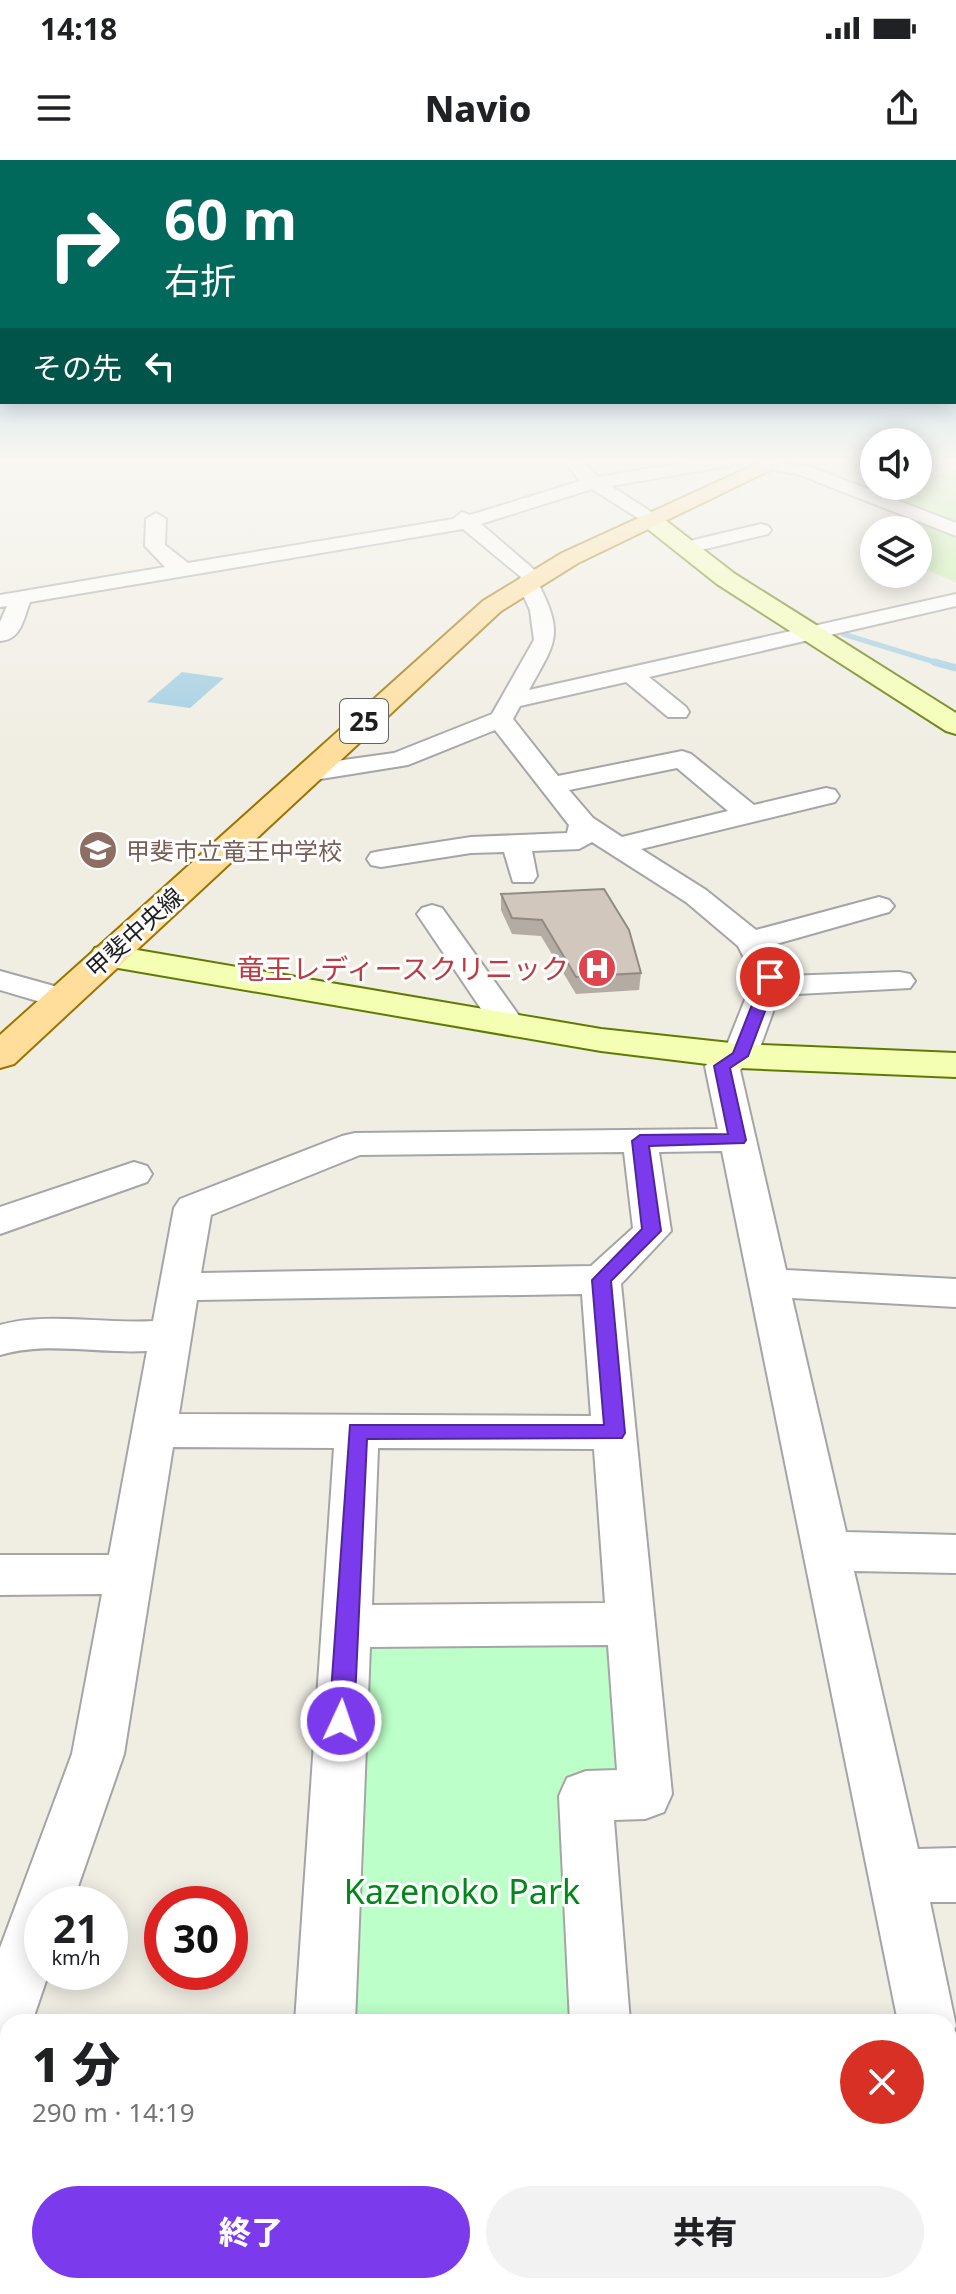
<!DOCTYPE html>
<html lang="ja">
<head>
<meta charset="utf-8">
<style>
  :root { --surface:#fff; --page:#f2f2f2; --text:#202124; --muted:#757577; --accent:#7c3aed }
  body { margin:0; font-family:"Noto Sans","Noto Sans JP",sans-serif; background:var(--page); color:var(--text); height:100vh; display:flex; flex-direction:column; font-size:30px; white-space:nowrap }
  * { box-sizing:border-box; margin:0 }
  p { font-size:26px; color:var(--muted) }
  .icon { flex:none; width:44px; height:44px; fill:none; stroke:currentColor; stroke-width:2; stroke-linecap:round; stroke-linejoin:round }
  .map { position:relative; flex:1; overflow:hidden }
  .drawer { position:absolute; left:0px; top:1854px; width:956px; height:280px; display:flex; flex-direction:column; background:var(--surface); border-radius:24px 24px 0 0; box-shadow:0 4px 20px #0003 }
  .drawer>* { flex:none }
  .banner { position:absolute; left:0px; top:0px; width:956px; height:244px; box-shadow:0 4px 20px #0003; background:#00695c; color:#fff; overflow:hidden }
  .buttons { position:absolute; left:860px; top:268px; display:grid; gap:16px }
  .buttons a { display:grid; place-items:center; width:72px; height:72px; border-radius:50%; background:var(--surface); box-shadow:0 4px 20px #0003; font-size:40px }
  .speed { position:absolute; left:24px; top:1726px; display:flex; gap:16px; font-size:40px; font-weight:700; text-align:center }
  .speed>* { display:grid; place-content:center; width:104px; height:104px; border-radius:50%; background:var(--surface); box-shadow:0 4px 20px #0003; line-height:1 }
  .speed small { font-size:20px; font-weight:400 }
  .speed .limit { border:12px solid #d22; background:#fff; color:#111 }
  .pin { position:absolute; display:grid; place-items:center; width:68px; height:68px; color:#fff; margin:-34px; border:4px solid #fff; border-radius:50%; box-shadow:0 2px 8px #0007 }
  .me { position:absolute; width:88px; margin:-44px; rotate:3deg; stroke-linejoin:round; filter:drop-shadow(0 0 6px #0008) }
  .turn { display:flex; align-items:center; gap:28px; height:168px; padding:0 32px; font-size:36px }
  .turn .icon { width:104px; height:104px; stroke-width:2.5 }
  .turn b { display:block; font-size:56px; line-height:68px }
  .then { display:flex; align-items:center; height:76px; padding:0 32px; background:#0003; gap:16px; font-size:30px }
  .round { display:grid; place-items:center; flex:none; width:84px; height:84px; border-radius:42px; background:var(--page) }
  .summary { display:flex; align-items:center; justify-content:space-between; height:136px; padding:0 32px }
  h1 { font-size:48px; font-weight:800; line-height:60px }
  .button { display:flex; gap:16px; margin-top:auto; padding:16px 32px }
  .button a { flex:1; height:92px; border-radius:48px; background:var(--accent); color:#fff; font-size:32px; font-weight:800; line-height:92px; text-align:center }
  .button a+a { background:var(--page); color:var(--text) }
  .status { display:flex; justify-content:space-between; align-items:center; height:56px; padding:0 40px; background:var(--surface); direction:ltr }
  .status svg { height:22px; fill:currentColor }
  header { display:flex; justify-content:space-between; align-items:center; height:104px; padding:0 32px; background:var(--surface); font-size:36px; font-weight:800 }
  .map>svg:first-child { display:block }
  .grass { fill:#c2f0a4 }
  .park { fill:#bcffc8 }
  .water { fill:#9fcde2 }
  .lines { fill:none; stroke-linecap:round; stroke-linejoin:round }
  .stream-far1 { stroke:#9fcde2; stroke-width:5 }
  .stream { stroke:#9fcde2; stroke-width:7 }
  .street-casing { stroke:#a5a5a5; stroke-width:4 }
  .secondary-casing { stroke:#617b00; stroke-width:4 }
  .primary-casing { stroke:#997500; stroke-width:4 }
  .street { fill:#fff; fill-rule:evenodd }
  .secondary { fill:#f4ffb3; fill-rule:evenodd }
  .primary { fill:#ffdd9a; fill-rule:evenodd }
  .wall { fill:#b4aba2 }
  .building { fill:#d1c7bc; stroke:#928b84; stroke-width:2 }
  .route { fill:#7c3aed; stroke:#51269a; stroke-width:2 }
  .labels { text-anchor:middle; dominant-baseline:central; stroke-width:6; stroke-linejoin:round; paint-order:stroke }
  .far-education-label { font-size:24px; fill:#785e54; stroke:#fff; text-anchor:start }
  .far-street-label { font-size:24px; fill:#1e1e1e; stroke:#fff }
  .shield { fill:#fff; stroke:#626262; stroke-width:2 }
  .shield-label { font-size:26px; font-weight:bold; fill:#1e1e1e }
  .health-label { font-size:28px; fill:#be3a42; stroke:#fff; text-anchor:end }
  .near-park-label { font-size:34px; fill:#008819; stroke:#fff }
</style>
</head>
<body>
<div class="status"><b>14:18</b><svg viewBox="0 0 49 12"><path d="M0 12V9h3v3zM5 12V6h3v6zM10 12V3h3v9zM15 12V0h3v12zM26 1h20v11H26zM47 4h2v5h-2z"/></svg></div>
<header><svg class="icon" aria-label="menu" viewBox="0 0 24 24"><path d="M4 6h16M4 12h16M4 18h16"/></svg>Navio<svg class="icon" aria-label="share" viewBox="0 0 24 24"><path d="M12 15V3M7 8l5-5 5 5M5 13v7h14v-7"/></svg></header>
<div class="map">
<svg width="956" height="2134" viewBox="0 0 956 2134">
  <rect width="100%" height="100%" fill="#f0ede3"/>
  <g class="grass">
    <path d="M956,310V364L870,333L895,326H918V320Z"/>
    <path d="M928,363L956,374V423L918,405V370H904Z"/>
  </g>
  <path class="park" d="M616,1464L628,1617L580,1629L592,1862H334L352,1483Z"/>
  <path class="water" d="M182,512L224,518L190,548L147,542Z"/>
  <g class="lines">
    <path class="stream-far1" d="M843,474L941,504"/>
    <path class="stream" d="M934,502L956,508"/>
    <defs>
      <g id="street">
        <path d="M564,301H582L598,317L696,301H737L728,306L611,326L659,357L662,361L659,365L652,367L592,329L481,364L544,418L538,423C565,476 555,482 529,530L956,434V446L649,517L686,547L689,552L686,557H668L626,522L520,546L513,559L558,616L682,591L691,594L754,645L826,628L835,630L839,636L835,642L641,689L706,730L756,770L879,737L889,740L894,746L889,752L769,786L785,816L899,812L910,814L915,821L910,828L779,835L757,896L740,910L786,1110L956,1119V1147L792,1138L846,1372L956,1375V1413L854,1411L918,1689L956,1688V1742H930L956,1866L948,1883V1862H898L722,991L659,992L671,1071L621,1124L672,1634L664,1652L645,1659L614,1660L630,1862H570L559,1636L567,1618L586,1611L617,1610L608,1485L370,1487L355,1862H295L334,1288L173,1287L124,1594L72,1744H42V1812H49L32,1862H8V1894L0,1898V1788L72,1594L102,1434L0,1435V1395H109L147,1191C99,1194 47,1181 0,1195V1165C46,1152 103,1164 153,1161L174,1048L180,1039L342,976L355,973L718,969L705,906L725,890L754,817L738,786L686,742L592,682L579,689L532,691L537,716L533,722H513L504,692L471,693L381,707L371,705L367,699L371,693L381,691L471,677L567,673L569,665L495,570L408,605L308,621L295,613L308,605L394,593L492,554L534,480L530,450L517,422L521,417L463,369L30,442C23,460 21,480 0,481V462L7,446L0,447V435L165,407L145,386L146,359L156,353L166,359L165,385L188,403L453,359L462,352L470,355L580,321ZM677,608L728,651L622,677L593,658L569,630ZM624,992L633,1068L591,1106L201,1113L211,1055L360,995ZM582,1134L591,1256L179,1254L197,1140ZM378,1288L594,1289L605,1443L372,1445Z"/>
        <path d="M766,301L811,307L956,363V376L800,315L767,308Z"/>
        <path d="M761,364L768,366L771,370L768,374L684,394L674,388L677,384Z"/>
        <path d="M432,745L442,748L520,857L524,864L520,871L508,874L496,871L417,754L422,748Z"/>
        <path d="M0,811L72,831L77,838L72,845L61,848L0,830Z"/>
        <path d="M134,1002L147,1006L152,1014L147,1022L0,1074V1047Z"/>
        <path d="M948,1926L956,1930V2025L948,2022Z"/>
        <path d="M0,1968L8,1969V2031L0,2030Z"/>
        <rect x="279" y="2126" width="66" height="8"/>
      </g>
      <g id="secondary">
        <path d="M652,354L660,356L735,414L956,553V574L946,571L717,424L644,366L641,361L644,356Z"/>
        <path d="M108,785L601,869L740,884L956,893V917L740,908L601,891L95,804L90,796L95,788Z"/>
      </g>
      <path id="primary" d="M763,301H789L578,403L501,451L14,904L0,908V875L483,441L562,393Z"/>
    </defs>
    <use href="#street" class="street-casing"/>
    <use href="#secondary" class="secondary-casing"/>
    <use href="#primary" class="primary-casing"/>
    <use href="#street" class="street"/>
    <use href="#secondary" class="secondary"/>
    <use href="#primary" class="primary"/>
  </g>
  <path class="wall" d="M501,734L641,813L639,830L576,834L541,776L512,774L501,750Z"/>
  <path class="building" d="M604,729L629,770L641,813L576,817L542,760L512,758L501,734Z"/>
  <linearGradient id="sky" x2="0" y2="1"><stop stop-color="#8bbee6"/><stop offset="0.5" stop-color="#f8f7f2"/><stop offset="1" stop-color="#f8f7f2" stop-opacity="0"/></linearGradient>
  <rect width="956" height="600" fill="url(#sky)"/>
  <path class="route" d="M770,812L778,817L748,896L730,908L746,980L744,983L649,986L661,1071L611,1121L625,1273L622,1278L367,1279L354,1561L350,1568L341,1572L333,1568L329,1561L350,1265H604L592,1120L642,1069L632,981L640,975L728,974L714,906L733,893L763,817Z"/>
  <defs>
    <symbol id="school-disc" viewBox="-11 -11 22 22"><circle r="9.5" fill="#8d6e63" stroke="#fff"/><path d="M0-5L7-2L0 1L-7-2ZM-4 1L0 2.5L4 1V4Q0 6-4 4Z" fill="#fff"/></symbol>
    <symbol id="hospital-disc" viewBox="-11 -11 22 22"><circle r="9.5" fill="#e0444e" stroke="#fff"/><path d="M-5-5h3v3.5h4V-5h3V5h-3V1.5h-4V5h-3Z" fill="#fff"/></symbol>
  </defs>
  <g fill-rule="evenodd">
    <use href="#school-disc" x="76" y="668" width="44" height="44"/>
    <use href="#hospital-disc" x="575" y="786" width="44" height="44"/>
  </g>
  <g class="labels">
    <g class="far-education-label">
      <text x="126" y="690">甲斐市立竜王中学校</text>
    </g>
    <g class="far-street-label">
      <text transform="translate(134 772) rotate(-42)">甲斐中央線</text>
    </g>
    <rect class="shield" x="340" y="539" width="48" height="44" rx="6"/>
    <g class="shield-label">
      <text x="364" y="561">25</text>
    </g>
    <g class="health-label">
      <text x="569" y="808">竜王レディースクリニック</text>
    </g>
    <g class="near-park-label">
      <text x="462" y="1731">Kazenoko Park</text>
    </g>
  </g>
</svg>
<div class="buttons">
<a><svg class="icon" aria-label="sound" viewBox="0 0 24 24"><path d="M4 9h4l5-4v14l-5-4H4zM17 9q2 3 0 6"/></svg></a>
<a><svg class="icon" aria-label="layers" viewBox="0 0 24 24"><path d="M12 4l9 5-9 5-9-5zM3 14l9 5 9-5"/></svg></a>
</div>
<div class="speed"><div>21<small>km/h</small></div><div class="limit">30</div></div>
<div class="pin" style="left:770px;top:817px;background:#d93025"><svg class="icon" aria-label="arrive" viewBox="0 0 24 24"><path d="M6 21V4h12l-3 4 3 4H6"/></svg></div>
<svg class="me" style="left:341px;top:1561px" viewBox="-20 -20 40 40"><circle r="17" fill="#7c3aed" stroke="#fff" stroke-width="3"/><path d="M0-11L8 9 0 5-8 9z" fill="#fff"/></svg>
<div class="banner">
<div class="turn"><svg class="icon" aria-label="right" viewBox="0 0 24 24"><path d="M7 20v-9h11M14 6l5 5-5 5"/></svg><div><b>60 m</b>右折</div></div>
<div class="then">その先<svg class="icon" aria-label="left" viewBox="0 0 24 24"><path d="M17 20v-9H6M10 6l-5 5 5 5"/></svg></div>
</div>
<section class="drawer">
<div class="summary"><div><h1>1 分</h1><p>290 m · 14:19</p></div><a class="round" style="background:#d93025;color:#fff"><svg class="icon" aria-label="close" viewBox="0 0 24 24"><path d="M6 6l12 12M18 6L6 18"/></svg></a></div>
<div class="button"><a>終了</a><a>共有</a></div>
</section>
</div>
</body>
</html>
